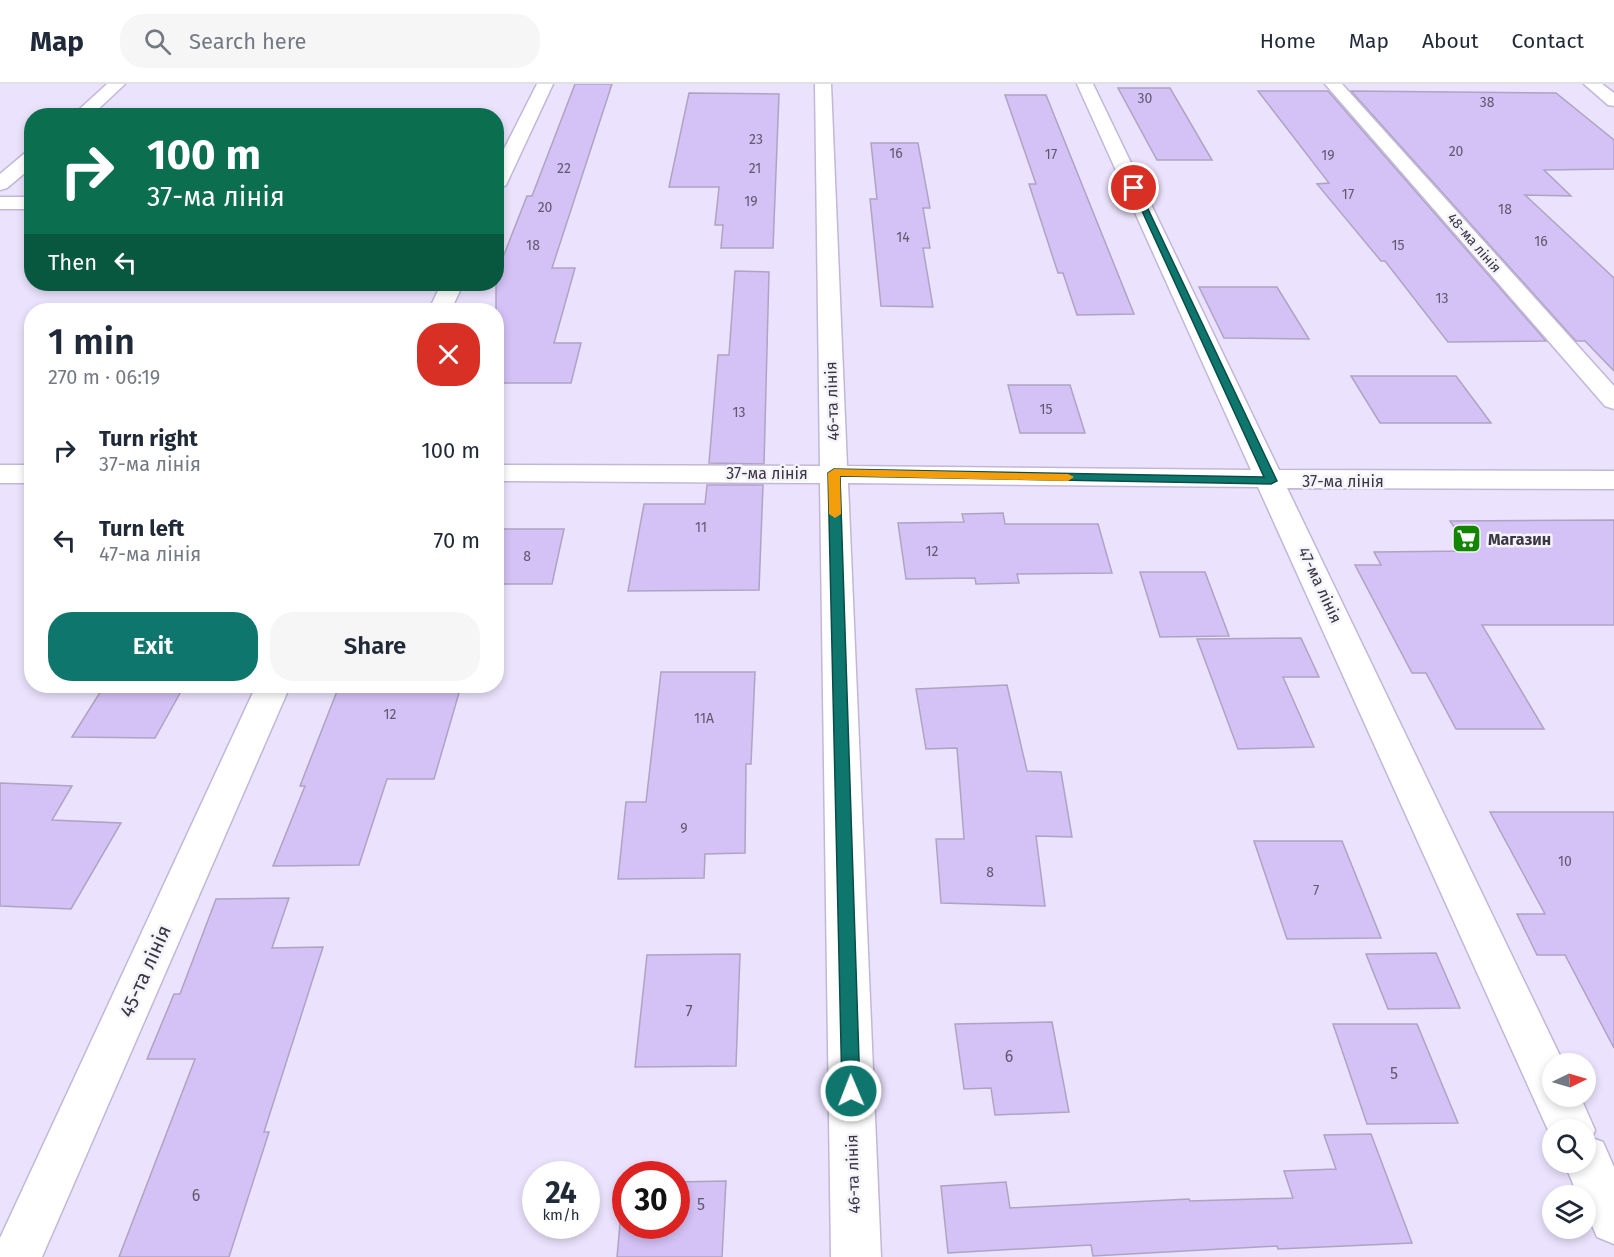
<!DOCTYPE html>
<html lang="en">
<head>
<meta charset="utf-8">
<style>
  :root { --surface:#fff; --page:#f6f6f7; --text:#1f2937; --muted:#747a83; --line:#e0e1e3; --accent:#0f766e }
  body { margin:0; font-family:"Fira Sans",sans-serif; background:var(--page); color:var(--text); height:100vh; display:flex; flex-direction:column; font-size:22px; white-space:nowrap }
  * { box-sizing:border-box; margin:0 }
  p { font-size:20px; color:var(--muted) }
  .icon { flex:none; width:33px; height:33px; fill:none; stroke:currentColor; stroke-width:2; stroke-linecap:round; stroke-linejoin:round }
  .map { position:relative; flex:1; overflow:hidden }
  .details { position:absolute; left:24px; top:219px; width:480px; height:390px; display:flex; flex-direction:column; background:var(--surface); border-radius:24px; box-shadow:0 3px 9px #0003 }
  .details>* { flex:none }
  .hud { position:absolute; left:24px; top:24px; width:480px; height:183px; border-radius:24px; box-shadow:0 3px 9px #0003; background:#0b6e4f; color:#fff; overflow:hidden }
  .needle { width:39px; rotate:85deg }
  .controls { position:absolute; left:1542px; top:969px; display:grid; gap:12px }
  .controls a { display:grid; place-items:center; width:54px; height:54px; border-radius:50%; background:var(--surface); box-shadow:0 3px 9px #0003; font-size:30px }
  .speed { position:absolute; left:522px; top:1077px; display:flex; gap:12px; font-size:30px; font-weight:700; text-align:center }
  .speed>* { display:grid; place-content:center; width:78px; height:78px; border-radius:50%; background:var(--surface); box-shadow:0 3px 9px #0003; line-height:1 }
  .speed small { font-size:15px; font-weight:400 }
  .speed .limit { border:9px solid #d22; background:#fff; color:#111 }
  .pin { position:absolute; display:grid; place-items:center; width:51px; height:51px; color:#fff; margin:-26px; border:3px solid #fff; border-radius:50%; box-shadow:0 2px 6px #0007 }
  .me { position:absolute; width:66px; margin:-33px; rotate:359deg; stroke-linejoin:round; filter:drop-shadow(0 0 4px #0008) }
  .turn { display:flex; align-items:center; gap:21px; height:126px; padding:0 24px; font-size:27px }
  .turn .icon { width:78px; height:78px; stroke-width:2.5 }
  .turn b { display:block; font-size:42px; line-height:51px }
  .then { display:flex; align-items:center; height:57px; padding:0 24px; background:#0003; gap:12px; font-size:22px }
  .round { display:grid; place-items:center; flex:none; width:63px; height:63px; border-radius:24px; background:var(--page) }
  .overview { display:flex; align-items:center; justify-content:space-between; height:102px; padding:0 24px }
  h1 { font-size:36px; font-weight:600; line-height:45px }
  .button { display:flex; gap:12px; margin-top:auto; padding:12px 24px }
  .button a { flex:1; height:69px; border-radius:24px; background:var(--accent); color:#fff; font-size:24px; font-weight:600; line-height:69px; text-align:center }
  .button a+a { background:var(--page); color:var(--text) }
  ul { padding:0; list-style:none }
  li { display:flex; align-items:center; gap:18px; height:90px; padding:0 24px }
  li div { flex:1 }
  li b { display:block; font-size:22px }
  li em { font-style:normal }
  header { display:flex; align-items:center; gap:36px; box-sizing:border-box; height:84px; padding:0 30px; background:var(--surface); border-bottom:2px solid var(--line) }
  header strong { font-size:28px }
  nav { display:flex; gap:33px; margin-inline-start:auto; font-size:21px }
  .search { width:420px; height:54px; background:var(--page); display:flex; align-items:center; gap:15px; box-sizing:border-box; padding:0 21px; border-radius:24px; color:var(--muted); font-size:22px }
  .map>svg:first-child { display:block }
  .building { fill:#d4c1f5; stroke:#afa3c3; stroke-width:1.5 }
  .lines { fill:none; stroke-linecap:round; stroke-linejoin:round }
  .minor-casing { stroke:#c3b7d8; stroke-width:3 }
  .minor { fill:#fff; fill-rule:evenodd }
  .route { fill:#0f766e; stroke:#0a4d48; stroke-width:1.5 }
  .slow { fill:#f59e0b }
  .labels { text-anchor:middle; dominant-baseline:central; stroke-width:5; stroke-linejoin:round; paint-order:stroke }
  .number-label { font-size:14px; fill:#615970 }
  .far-street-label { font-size:14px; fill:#3b3643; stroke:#f5f3fa }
  .street-label { font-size:16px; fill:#3b3643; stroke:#f5f3fa }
  .poi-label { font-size:16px; font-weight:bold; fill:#3b3643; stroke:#f5f3fa; text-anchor:start }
  .near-number-label { font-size:16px; fill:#615970 }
  .near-street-label { font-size:20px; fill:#3b3643; stroke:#f5f3fa }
</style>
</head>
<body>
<header>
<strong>Map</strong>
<div class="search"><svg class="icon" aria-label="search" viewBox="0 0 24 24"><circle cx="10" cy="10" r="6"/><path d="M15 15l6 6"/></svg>Search here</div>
<nav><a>Home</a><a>Map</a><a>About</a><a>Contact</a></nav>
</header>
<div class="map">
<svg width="1614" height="1173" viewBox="0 0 1614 1173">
  <rect width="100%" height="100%" fill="#ebe2fd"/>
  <g class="building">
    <path d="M575,0H612L552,184H575L554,259H581L571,299H496V191L527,112H532Z"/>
    <path d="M1118,4H1170L1212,76H1157Z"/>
    <path d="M1258,7H1328L1546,257L1448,258L1385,177H1381L1317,100L1329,99Z"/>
    <path d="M1351,7L1556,9L1614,56V85L1544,86L1571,112L1525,111L1614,194V287L1585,257H1576Z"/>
    <path d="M689,9L779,10L773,164H721L723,141H715L719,103H669Z"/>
    <path d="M1005,11H1046L1134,230L1077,231L1063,189H1058L1029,100H1036Z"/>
    <path d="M871,59H918L930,124H923L930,164H923L933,223L881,222L870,115H877Z"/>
    <path d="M735,187L769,188L764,380L709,379L718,271H729Z"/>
    <path d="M1199,203H1277L1309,255L1224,254Z"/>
    <path d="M1351,292H1456L1491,339H1380Z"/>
    <path d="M1008,301H1070L1085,349H1020Z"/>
    <path d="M707,401H763L759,506L628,507L644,420H705Z"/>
    <path d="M1003,429L1005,440H1098L1112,489L1017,490L1019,499L976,500L975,494L906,495L898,439L964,438L962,430Z"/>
    <path d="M1614,436V541H1482L1544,645H1456L1426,589H1412L1355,481H1381L1374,468L1470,467L1450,437Z"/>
    <path d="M496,445H564L552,500H496Z"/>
    <path d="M1140,488H1205L1229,552L1160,553Z"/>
    <path d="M1301,554L1319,593H1283L1314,663L1238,665L1197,555Z"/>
    <path d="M661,588H755L751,680H746L745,769L705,770L704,794L618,795L626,718H646Z"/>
    <path d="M1007,601L1027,687L1061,688L1072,753L1036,752L1045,822L941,819L936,755H964L957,664L926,665L916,605Z"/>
    <path d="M104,602H184L155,654L72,653Z"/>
    <path d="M339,602H461L434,695H387L359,781L273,782L305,702H300Z"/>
    <path d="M0,699L72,702L52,736L121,739L71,825L0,822Z"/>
    <path d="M1490,728H1614V964L1565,871H1537L1517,830H1545Z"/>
    <path d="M1254,757H1342L1381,854L1287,855Z"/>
    <path d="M289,814L272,864L323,863L264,1048H269L229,1173H119L195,975H147L174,910H180L216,815Z"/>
    <path d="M1436,869L1460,924L1388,925L1366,870Z"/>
    <path d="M740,870L736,982L635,983L647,871Z"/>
    <path d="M1052,938L1069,1028L995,1031L991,1004L964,1005L955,940Z"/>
    <path d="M1333,940H1417L1458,1039L1367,1040Z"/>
    <path d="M1371,1050L1412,1159L1278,1165L1277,1162L1093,1172L1091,1161L948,1169L941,1102L1006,1098L1010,1124L1189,1115L1190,1117L1293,1114L1284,1087L1336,1085L1324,1051Z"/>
    <path d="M726,1097L722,1173H617L624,1098L626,1142H676V1098Z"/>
  </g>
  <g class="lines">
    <defs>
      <g id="minor">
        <path d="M107,0H125L91,32H72Z"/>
        <path d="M537,0H553L506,101L496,107V81Z"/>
        <path d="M815,0H831L847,382L1251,386L1077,0H1093L1279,386L1614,387V405L1287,404L1564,980H1552V1012H1580L1595,1046L1592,1054L1603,1058L1614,1083V1160L1597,1153L1586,1128V1112H1578L1564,1078H1586V1046H1552V1055L1258,403L848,399L881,1173H831L820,399L496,397V381L820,382Z"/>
        <path d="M1325,0H1342L1614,302V325L1605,322Z"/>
        <path d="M1584,0H1602L1614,9V22L1608,21Z"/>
        <path d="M32,68V83L7,104L0,106V90L25,69Z"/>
        <rect x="0" y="113" width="32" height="12"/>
        <path d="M441,200H463L451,226H429Z"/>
        <rect x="0" y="381" width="32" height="18"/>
        <path d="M256,602H290L42,1173H0V1154Z"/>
      </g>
    </defs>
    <use href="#minor" class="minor-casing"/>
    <use href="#minor" class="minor"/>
  </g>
  <path class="route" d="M1131,103L1138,104L1277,397L1271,400L840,392L860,1007L858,1013L851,1016L844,1013L842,1007L828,389L834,385L1264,393Z"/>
  <path class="slow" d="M834,385L1068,390L1074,393L1068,397L840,392L841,430L835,434L829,430L828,389Z"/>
  <defs>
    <symbol id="supermarket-square" viewBox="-11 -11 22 22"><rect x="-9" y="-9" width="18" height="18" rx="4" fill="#128600" stroke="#f5f3fa"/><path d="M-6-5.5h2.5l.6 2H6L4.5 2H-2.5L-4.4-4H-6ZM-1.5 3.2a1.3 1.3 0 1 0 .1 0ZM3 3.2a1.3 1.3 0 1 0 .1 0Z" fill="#fff"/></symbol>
  </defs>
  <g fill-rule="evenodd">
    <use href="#supermarket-square" x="1450" y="438" width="33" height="33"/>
  </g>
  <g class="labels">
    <g class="number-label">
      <text x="1145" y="14">30</text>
      <text x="1487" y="18">38</text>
      <text x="756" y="55">23</text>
      <text x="1456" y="67">20</text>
      <text x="896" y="69">16</text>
      <text x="1051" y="70">17</text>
      <text x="1328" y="71">19</text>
      <text x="564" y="84">22</text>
      <text x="755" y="84">21</text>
      <text x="1348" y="110">17</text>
      <text x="751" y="117">19</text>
      <text x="545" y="123">20</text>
      <text x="1505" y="125">18</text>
      <text x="903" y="153">14</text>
      <text x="1541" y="157">16</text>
      <text x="533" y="161">18</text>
      <text x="1398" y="161">15</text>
      <text x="1442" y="214">13</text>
      <text x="1046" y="325">15</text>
      <text x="739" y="328">13</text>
      <text x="701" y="443">11</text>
      <text x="932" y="467">12</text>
      <text x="527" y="472">8</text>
      <text x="390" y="630">12</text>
      <text x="704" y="634">11А</text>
      <text x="684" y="744">9</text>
      <text x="1565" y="777">10</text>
      <text x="990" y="788">8</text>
      <text x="1316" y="806">7</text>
    </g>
    <g class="far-street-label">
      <text transform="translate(1474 159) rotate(49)">48-ма лінія</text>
    </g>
    <g class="street-label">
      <text transform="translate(832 317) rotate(-92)">46-та лінія</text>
      <text x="767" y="389">37-ма лінія</text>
      <text x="1343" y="397">37-ма лінія</text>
      <text transform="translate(1320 501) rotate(65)">47-ма лінія</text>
      <text transform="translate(853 1090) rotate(-92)">46-та лінія</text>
    </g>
    <g class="poi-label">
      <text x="1488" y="455">Магазин</text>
    </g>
    <g class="near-number-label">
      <text x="689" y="927">7</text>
      <text x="1009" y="972">6</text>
      <text x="1394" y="989">5</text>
      <text x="196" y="1111">6</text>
      <text x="701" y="1120">5</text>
    </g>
    <g class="near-street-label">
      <text transform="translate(145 887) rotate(-66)">45-та лінія</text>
    </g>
  </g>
</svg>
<div class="controls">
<a><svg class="needle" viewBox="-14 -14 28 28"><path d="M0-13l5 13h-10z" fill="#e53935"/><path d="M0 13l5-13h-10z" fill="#747a83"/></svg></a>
<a><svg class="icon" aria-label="search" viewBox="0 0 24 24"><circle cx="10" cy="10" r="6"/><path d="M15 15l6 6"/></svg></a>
<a><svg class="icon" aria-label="layers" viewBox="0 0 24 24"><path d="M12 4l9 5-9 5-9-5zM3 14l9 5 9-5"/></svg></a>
</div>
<div class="speed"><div>24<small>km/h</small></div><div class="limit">30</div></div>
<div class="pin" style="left:1134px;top:104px;background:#d93025"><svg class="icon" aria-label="arrive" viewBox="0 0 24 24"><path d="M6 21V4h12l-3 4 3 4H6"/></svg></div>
<svg class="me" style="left:851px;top:1007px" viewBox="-20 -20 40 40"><circle r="17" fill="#0f766e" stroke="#fff" stroke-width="3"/><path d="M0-11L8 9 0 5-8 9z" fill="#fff"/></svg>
<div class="hud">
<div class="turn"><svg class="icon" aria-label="right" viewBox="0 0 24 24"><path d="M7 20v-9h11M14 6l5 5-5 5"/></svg><div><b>100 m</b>37-ма лінія</div></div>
<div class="then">Then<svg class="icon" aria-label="left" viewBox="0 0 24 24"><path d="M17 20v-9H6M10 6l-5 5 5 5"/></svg></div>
</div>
<section class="details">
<div class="overview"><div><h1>1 min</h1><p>270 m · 06:19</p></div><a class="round" style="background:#d93025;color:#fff"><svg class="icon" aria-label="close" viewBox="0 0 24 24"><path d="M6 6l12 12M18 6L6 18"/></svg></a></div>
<ul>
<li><svg class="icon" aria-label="right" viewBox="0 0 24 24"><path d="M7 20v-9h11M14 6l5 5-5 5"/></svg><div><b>Turn right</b><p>37-ма лінія</p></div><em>100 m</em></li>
<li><svg class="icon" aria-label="left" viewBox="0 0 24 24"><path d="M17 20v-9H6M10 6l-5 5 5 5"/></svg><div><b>Turn left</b><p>47-ма лінія</p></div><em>70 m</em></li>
</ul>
<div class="button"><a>Exit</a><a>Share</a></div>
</section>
</div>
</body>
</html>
